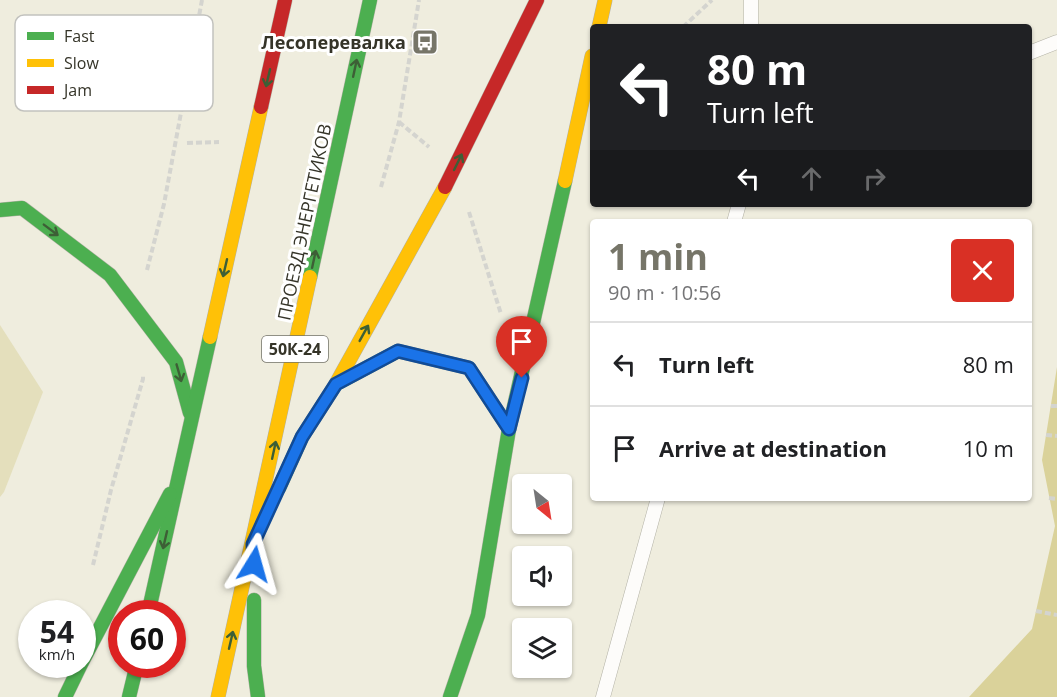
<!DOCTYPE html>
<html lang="en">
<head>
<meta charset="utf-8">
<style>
  :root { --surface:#fff; --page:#f6f6f6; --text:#202124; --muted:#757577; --line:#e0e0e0; --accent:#767568 }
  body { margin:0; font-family:"Open Sans",sans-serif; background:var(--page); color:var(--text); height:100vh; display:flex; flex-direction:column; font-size:22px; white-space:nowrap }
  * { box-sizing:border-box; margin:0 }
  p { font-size:20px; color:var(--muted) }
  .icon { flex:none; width:33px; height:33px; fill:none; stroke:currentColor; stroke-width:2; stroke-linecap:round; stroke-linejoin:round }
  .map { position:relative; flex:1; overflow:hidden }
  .details { position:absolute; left:590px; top:219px; width:442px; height:282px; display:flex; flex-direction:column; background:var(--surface); border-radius:6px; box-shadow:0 2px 4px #0004 }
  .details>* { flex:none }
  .hud { position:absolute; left:590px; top:24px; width:442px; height:183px; border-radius:6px; box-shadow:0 2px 4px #0004; background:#202124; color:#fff; overflow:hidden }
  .needle { width:39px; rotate:150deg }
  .tools { position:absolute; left:512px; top:474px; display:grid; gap:12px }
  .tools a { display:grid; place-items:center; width:60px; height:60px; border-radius:6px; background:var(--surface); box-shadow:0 2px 4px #0004; font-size:30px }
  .speed { position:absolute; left:18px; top:600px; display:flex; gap:12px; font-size:30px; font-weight:700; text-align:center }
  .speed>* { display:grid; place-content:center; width:78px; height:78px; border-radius:50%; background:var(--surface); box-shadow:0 2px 4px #0004; line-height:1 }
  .speed small { font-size:15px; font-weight:400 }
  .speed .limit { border:9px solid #d22; background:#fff; color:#111 }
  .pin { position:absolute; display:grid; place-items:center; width:51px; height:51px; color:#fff; margin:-62px -26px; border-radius:50% 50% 50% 0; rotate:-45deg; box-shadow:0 0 6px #0007 }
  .pin .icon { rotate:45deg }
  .me { position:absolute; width:66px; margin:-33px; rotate:8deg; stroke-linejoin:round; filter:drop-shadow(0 0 4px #0008) }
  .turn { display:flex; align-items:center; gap:21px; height:126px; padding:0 18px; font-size:27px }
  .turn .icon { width:78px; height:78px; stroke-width:2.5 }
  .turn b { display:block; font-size:42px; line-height:51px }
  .lanes { display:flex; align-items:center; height:57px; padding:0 18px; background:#0003; justify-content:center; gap:30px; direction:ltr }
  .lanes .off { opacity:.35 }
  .round { display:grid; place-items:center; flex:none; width:63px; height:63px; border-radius:6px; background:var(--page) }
  .overview { display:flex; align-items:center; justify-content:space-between; height:102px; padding:0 18px }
  h1 { font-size:36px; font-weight:700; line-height:45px; color:var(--accent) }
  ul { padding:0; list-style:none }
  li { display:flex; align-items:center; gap:18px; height:84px; padding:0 18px; border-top:2px solid var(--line) }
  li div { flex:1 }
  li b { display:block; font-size:22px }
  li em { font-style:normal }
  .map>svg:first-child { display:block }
  .green { fill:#e4dfbc }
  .water { fill:#dad29a }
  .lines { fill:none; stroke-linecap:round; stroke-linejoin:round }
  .lane-casing { stroke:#b2b1a5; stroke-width:15 }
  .fast-casing { stroke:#b2b1a5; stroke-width:15 }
  .slow-casing { stroke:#b2b1a5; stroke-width:15 }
  .jam-casing { stroke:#b2b1a5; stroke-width:15 }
  .path { stroke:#d4d4cf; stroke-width:4; stroke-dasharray:6 3; stroke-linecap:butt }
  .lane { stroke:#fdfcfa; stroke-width:14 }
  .fast { stroke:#4caf50; stroke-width:14 }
  .slow { stroke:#ffc107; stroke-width:14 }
  .jam { stroke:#c62828; stroke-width:14 }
  .oneway { stroke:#3d5f36 }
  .route-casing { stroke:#114b97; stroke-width:15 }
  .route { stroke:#1a73e8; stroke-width:10 }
  .labels { text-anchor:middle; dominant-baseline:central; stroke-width:6; stroke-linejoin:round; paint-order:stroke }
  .shield { fill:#fff; stroke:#727168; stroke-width:1.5 }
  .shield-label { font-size:16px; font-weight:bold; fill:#353428 }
  .poi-label { font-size:18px; font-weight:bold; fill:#353428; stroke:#fff; text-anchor:end }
  .street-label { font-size:18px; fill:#353428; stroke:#fff }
  .key { fill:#fff; stroke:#c2c2be; stroke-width:1.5 }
  .key-label { font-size:16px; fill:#353428 }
</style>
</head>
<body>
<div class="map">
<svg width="1057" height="697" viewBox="0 0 1057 697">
  <rect width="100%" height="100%" fill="#efedde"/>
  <path class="green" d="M0,325L43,392L4,492L0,497Z"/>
  <path class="water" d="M1057,367V697H969L1032,629L1055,526L1042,460Z"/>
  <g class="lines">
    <defs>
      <g id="lane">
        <path d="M751,27V0"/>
        <path d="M1029,53L1057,42"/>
        <path d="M734,222L739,204"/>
        <path d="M603,697L658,498"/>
      </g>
      <g id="fast">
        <path d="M0,210L22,208L110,275L176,362L190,413"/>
        <path d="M310,277L370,0"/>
        <path d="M279,488L302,437L336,384L398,351L469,368L509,429"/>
        <path d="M254,600V666L258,697"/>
        <path d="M148,614L210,337"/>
        <path d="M82,662L170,494"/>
        <path d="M65,697L81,664"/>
        <path d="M129,697L137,664"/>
        <path d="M450,697L478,615L509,429L565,181"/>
      </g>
      <g id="slow">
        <path d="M599,27L605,0"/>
        <path d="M565,181L592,56"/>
        <path d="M210,337L261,107"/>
        <path d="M336,384L445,187"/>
        <path d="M218,697L310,277"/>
      </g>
      <g id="jam">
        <path d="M261,107L285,0"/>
        <path d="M445,187L537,0"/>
      </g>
    </defs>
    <use href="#lane" class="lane-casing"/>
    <use href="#fast" class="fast-casing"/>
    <use href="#slow" class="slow-casing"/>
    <use href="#jam" class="jam-casing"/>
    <g class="path">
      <path d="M683,27L712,0"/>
      <path d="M399,122L429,147"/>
      <path d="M187,143L219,142"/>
      <path d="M381,187L399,122L419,0"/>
      <path d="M469,212L501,314"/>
      <path d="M147,270L164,204L202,0"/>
      <path d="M1051,406H1057"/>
      <path d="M1046,435L1057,436"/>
      <path d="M1049,498L1057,499"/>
      <path d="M93,565L111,490L143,379V375"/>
      <path d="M1036,611L1057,615"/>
    </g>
    <use href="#lane" class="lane"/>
    <use href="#fast" class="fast"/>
    <use href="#slow" class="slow"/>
    <use href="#jam" class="jam"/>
  </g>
  <defs><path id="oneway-shaft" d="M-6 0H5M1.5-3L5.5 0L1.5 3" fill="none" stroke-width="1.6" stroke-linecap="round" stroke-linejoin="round" transform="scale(1.5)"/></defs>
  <g class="oneway">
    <use href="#oneway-shaft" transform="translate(355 68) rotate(-78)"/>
    <use href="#oneway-shaft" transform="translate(268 78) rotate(103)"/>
    <use href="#oneway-shaft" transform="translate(458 162) rotate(-64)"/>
    <use href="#oneway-shaft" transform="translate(51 230) rotate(37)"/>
    <use href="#oneway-shaft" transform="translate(314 259) rotate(-78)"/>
    <use href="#oneway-shaft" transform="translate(225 268) rotate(103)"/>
    <use href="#oneway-shaft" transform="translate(364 333) rotate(-61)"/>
    <use href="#oneway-shaft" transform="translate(179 373) rotate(74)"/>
    <use href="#oneway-shaft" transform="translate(274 450) rotate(-78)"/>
    <use href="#oneway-shaft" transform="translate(165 540) rotate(103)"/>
    <use href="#oneway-shaft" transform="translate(231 640) rotate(-77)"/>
  </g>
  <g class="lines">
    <defs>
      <path id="route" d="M254,564L253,544L302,437L336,384L398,351L469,368L509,429L522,378"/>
    </defs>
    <use href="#route" class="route-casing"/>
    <use href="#route" class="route"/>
  </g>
  <defs>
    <symbol id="bus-square" viewBox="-11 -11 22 22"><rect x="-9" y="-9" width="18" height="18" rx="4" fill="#767568" stroke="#fff"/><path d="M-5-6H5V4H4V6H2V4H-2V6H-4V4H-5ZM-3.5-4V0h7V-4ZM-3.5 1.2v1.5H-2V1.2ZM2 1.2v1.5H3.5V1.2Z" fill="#fff"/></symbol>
  </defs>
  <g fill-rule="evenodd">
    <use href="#bus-square" x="410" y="27" width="30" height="30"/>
  </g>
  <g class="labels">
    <rect class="shield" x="262" y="336" width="66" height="26" rx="4.5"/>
    <g class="shield-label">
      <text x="295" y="349">50К-24</text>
    </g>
    <g class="poi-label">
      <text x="406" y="42">Лесоперевалка</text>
    </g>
    <g class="street-label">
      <text transform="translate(304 222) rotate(-78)">ПРОЕЗД ЭНЕРГЕТИКОВ</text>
    </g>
  </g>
  <rect x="15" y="15" width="198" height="96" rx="9" class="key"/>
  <rect x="27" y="32" width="27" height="8" fill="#4caf50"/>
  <rect x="27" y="59" width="27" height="8" fill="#ffc107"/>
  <rect x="27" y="86" width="27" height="8" fill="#c62828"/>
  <g class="key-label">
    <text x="64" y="42">Fast</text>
    <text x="64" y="69">Slow</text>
    <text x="64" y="96">Jam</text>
  </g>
</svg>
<div class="tools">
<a><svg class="needle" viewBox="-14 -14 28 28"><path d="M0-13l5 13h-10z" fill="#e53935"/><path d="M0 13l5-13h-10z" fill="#757577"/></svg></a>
<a><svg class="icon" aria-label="sound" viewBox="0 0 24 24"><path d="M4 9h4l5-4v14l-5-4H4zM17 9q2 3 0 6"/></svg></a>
<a><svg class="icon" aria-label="layers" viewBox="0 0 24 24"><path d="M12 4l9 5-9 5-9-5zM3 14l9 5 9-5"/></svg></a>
</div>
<div class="speed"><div>54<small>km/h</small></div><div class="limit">60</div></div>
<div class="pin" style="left:522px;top:378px;background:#d93025"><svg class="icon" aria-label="arrive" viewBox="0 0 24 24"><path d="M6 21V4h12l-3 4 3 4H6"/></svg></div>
<svg class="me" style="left:254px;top:564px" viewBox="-20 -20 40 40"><path d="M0-17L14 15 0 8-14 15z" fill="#1a73e8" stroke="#fff" stroke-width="4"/></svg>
<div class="hud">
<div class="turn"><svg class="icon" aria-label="left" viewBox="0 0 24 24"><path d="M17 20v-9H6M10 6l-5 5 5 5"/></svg><div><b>80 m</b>Turn left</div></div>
<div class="lanes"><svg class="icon" aria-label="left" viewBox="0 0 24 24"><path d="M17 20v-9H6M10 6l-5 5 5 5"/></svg><svg class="icon off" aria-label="ahead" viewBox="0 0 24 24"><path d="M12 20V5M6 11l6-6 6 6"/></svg><svg class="icon off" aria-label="right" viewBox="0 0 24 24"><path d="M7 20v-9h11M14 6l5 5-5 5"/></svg></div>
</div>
<section class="details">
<div class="overview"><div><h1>1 min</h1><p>90 m · 10:56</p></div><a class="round" style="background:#d93025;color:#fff"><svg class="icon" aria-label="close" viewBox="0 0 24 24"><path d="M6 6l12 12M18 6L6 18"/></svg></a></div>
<ul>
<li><svg class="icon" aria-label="left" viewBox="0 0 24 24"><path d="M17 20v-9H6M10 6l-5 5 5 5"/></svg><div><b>Turn left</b></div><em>80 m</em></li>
<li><svg class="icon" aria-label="arrive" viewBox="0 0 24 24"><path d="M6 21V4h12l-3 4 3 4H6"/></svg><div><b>Arrive at destination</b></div><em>10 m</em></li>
</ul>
</section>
</div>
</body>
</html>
